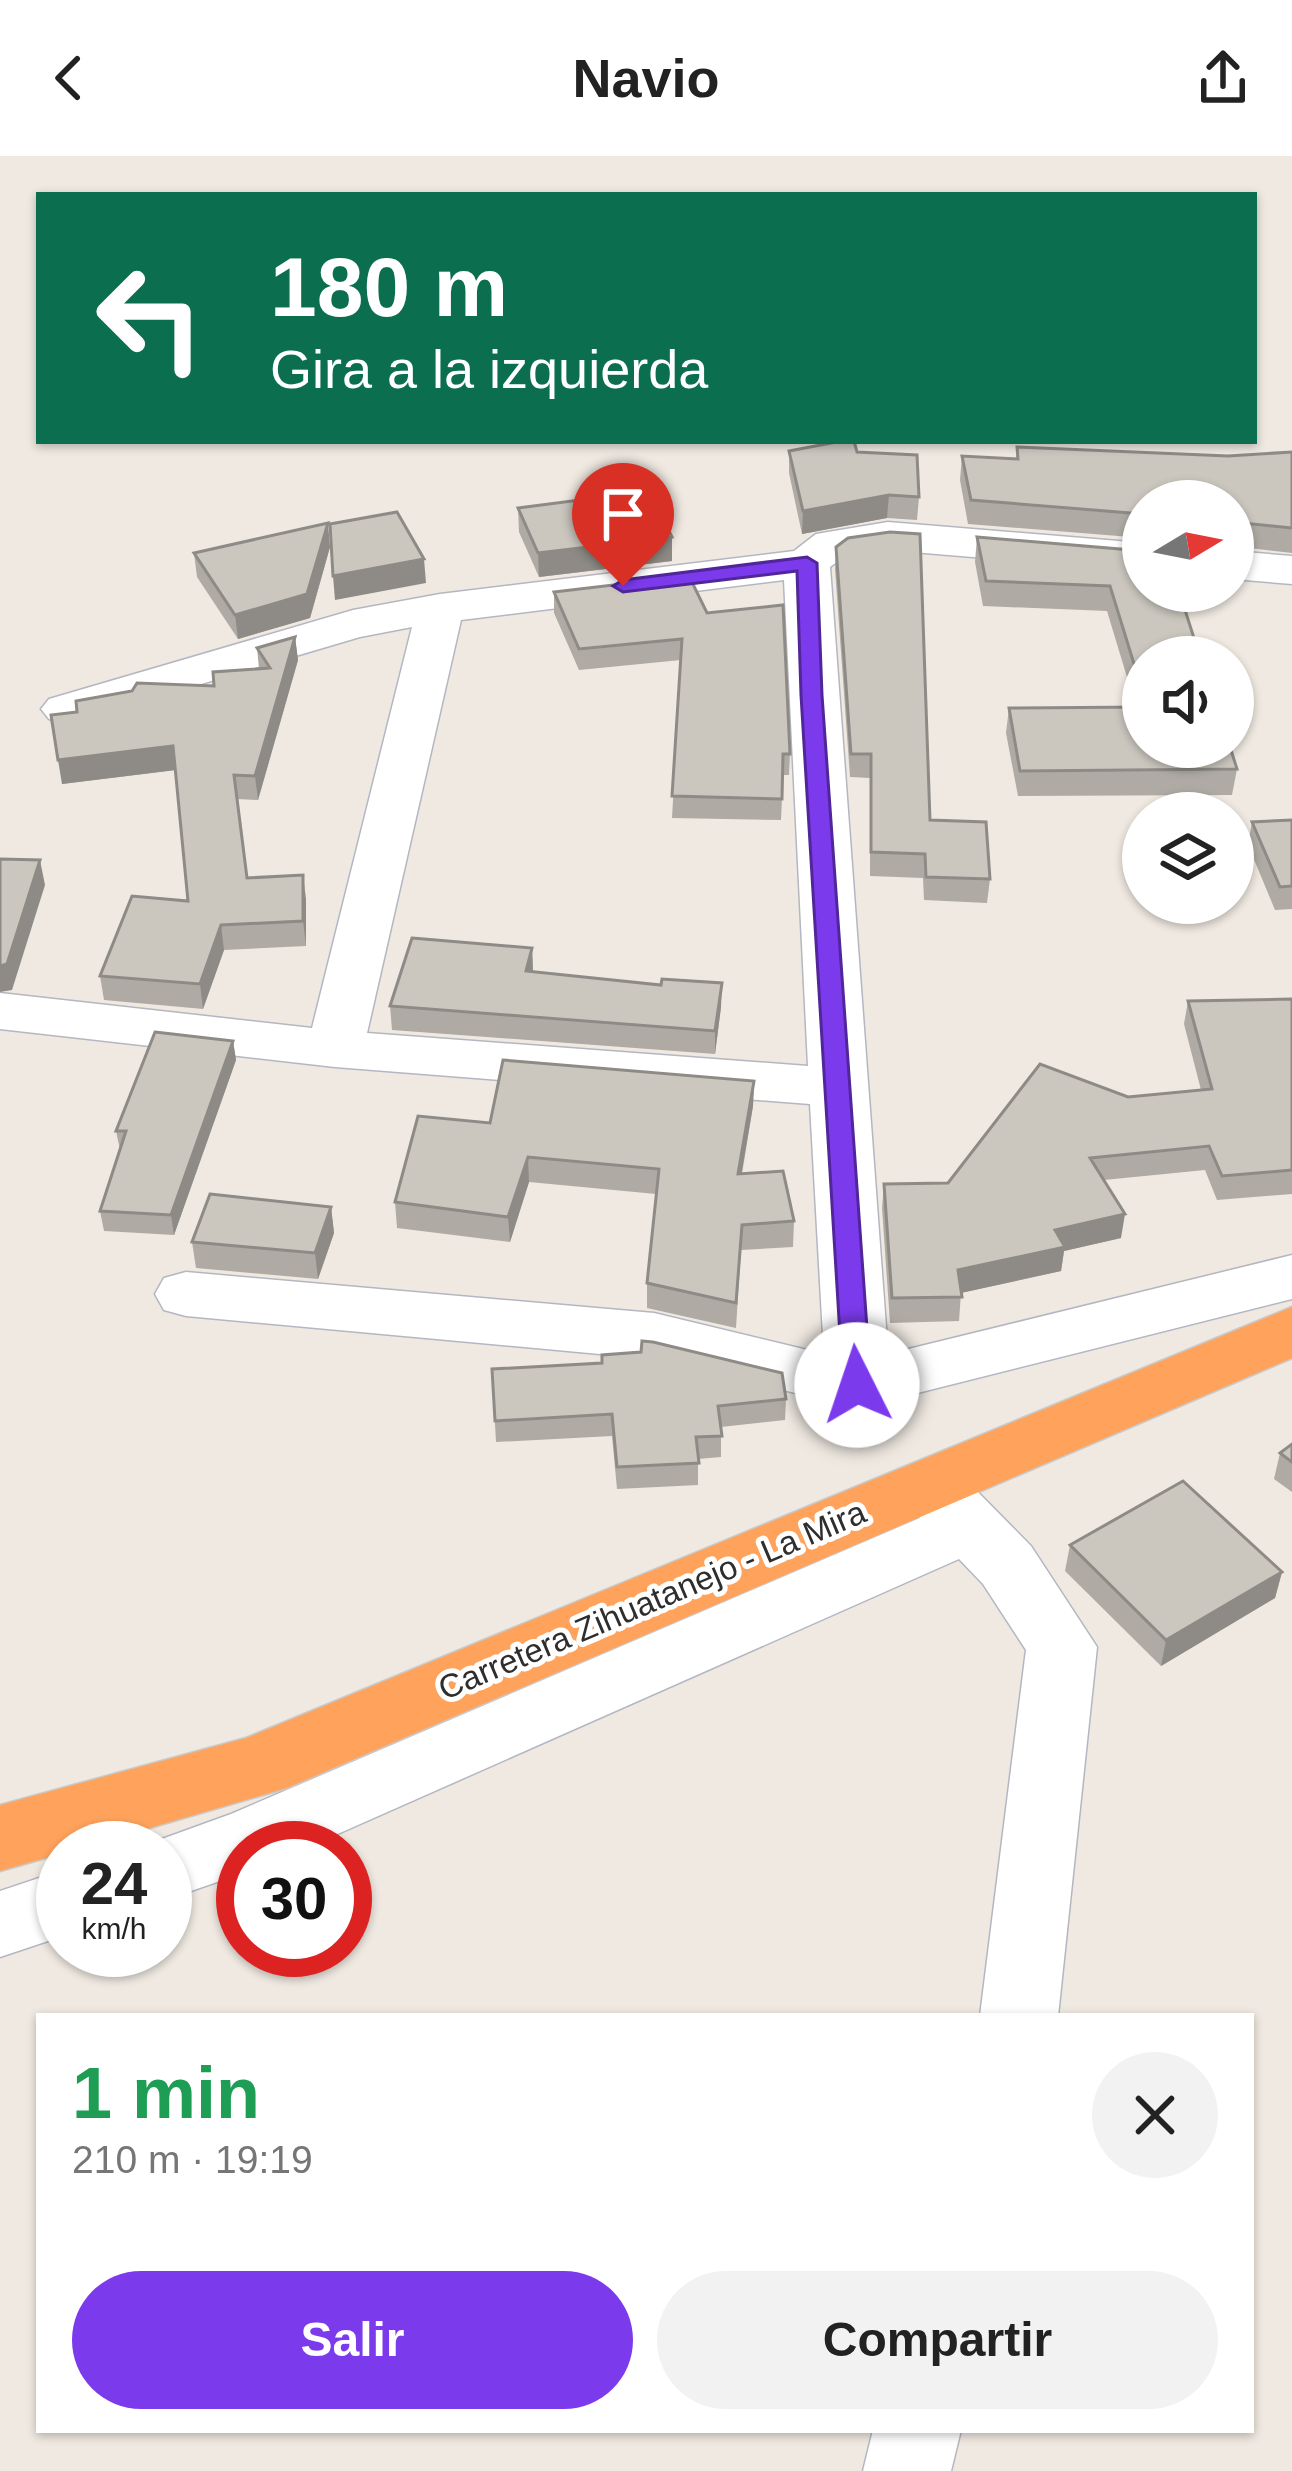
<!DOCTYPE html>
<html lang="es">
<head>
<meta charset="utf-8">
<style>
  :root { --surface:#fff; --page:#f2f2f2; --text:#222; --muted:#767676; --accent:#7c3aed }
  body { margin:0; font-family:Arial,sans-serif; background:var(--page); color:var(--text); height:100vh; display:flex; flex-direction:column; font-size:45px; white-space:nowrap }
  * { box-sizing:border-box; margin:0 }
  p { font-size:39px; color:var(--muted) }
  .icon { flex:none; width:66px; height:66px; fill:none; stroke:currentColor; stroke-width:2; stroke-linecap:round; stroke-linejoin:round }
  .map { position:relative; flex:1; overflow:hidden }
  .panel { position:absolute; left:36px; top:1857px; width:1218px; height:420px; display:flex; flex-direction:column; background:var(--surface); border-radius:0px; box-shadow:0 3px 9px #0004 }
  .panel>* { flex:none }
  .top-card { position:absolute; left:36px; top:36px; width:1221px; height:252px; border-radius:0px; box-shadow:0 3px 9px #0004; background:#0b6e4f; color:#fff; overflow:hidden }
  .needle { width:78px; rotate:80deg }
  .controls { position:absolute; left:1122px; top:324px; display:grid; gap:24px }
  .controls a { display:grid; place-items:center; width:132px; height:132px; border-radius:50%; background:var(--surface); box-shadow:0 3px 9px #0004; font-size:60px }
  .speed { position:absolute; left:36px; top:1665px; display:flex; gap:24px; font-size:60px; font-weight:700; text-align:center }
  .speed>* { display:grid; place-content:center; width:156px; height:156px; border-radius:50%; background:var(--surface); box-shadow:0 3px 9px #0004; line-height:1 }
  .speed small { font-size:30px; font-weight:400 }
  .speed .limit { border:18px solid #d22; background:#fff; color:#111 }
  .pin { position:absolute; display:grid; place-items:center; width:102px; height:102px; color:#fff; margin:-123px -51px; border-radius:50% 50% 50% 0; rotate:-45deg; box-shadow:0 0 12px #0007 }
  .pin .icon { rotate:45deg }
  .me { position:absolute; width:132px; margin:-66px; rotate:356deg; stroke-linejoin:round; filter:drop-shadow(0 0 9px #0008) }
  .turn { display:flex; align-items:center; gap:42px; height:252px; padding:0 36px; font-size:54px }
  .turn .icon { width:156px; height:156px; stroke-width:2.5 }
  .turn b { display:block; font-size:84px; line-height:102px }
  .round { display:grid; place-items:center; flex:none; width:126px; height:126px; border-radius:63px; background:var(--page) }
  .overview { display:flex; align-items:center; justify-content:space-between; height:204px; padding:0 36px }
  h1 { font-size:72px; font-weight:600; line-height:90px; color:#1e9e55 }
  .cta { display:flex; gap:24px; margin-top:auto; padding:24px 36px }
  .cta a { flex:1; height:138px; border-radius:72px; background:var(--accent); color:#fff; font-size:48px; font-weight:600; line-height:138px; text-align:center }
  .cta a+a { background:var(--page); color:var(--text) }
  header { display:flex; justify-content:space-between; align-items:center; height:156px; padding:0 36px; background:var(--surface); font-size:54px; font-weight:600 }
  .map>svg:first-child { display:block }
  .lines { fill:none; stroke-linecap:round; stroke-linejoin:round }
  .street-casing { stroke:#b4b7c1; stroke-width:3 }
  .highway-casing { stroke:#c9c9c9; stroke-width:3 }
  .street { fill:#fff; fill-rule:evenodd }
  .highway { fill:#ffa35c; fill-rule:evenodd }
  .wall { fill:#afaba4 }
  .shaded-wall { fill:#8e8b86 }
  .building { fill:#cbc7bf; stroke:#8e8b86; stroke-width:3 }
  .route { fill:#7c3aed; stroke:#51269a; stroke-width:3 }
  .labels { text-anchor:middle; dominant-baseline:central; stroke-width:10; stroke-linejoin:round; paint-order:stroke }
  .street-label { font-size:33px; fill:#2e2e2e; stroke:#fff }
</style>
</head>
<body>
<header><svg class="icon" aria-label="back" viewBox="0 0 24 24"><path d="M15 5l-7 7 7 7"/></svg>Navio<svg class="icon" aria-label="share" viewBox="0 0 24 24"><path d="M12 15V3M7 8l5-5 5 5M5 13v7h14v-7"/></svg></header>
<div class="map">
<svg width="1292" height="2315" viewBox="0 0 1292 2315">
  <rect width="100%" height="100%" fill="#efe9e1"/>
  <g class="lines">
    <defs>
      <g id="street">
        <path d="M888,366L1143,387V415L888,394L845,400L830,411L888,1198L1292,1099V1143L858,1252L654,1203L186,1160L164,1154L155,1138L164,1122L186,1116L654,1157L824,1198L810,948L335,911L0,873V837L312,872L412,471L360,481L66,568L49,563L41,553L49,543L353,454L440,438L794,395L816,378ZM784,424L808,910L367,877L461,464Z"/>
        <path d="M1233,395L1292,400V428L1233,423Z"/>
        <path d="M942,1317L966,1324L1031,1390L1097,1491L1058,1860H980L1026,1494L983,1428L959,1403L306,1692H243V1717L165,1744V1692H137L231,1658L920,1362L908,1342L918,1324Z"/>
        <path d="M63,1714V1780L0,1801V1735Z"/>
        <path d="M873,2274H961L951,2315H863Z"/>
      </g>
      <path id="highway" d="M1292,1151V1202L287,1632L81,1692H63V1697L0,1715V1649L246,1582Z"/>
    </defs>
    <use href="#street" class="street-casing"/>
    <use href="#highway" class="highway-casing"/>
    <use href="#street" class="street"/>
    <use href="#highway" class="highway"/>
  </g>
  <g class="wall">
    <path d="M1017,291L1228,300L1292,296V397L1233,390V345H1143V382L968,368L960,324L962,300L1016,303Z"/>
    <path d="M789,295L857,296L919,341L917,364L887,362L802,378L789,317Z"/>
    <path d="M518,352L672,381V405L539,421L519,376Z"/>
    <path d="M977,381L1143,395V591L1237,613L1232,639L1018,640L1006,577L1009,552L1136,551L1107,455L983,450L975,406Z"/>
    <path d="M330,391L310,462L238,483L197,421L194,397Z"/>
    <path d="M836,391L930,664L990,723L987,747L924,744L923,722L870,720V622L850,621L835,413Z"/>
    <path d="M554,436L707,457L790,598L789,619H783L781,664L672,662L681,504L579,514L554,457Z"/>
    <path d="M295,481L298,504L258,644L237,643L247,722L306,743V790L224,794L203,853L104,844L100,820L188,745L175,614L62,628L77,556L214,530L259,513L257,492Z"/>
    <path d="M1292,664V753L1275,754L1248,689L1252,666Z"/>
    <path d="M532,792L533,816L721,851L715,898L392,874L390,850Z"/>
    <path d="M1292,843V1038L1217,1044L1205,1014L1104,1024L1121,1082L1064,1095L1061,1115L961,1137L959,1165L890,1167L882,1052L884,1028L948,1027L1128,941L1201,934L1184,868L1188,845Z"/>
    <path d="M233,885L236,904L174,1079L104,1075L100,1055L120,994L116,975Z"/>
    <path d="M754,925L753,950L742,1018L794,1065L793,1091L741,1094L736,1172L647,1152V1127L656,1038L529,1026L510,1086L397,1072L395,1046L490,967Z"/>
    <path d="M331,1051L334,1077L318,1123L196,1112L192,1086Z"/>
    <path d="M492,1213L786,1243L785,1264L721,1271V1301L698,1303V1329L617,1333L612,1280L496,1286Z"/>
    <path d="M1292,1288V1336L1274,1323L1280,1297Z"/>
    <path d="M1070,1389L1282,1416L1275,1442L1161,1510L1065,1415Z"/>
  </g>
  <g class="shaded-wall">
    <path d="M889,339L887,362L802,378L803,355Z"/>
    <path d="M328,367L330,391L310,462L238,483L235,459Z"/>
    <path d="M672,381V405L539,421L538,397Z"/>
    <path d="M424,403L426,427L335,444L333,420Z"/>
    <path d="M295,481L298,504L258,644L255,620Z"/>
    <path d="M173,590L176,614L62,628L58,604Z"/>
    <path d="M40,704L45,729L12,834L0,836V810Z"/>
    <path d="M303,719L306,743V790L303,765Z"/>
    <path d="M221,769L224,794L203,853L200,828Z"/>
    <path d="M532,792L533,816L526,815Z"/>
    <path d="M722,827L721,851L715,898V875Z"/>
    <path d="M233,885L236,904L174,1079L171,1059Z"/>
    <path d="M754,925L753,950L737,1043L738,1018Z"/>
    <path d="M528,1001L529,1026L510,1086L508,1061Z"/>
    <path d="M331,1051L334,1077L318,1123L315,1097Z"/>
    <path d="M1125,1058L1121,1082L1064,1095L1061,1115L956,1138L958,1114L1055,1074Z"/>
    <path d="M1282,1416L1275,1442L1161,1510L1166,1484Z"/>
  </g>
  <g class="building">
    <path d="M842,285H854L857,296L917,299L919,341L889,339L803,355L789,295Z"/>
    <path d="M1017,291L1228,300L1292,296V372L1233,366V345H1143V358L971,344L962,300L1018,303Z"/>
    <path d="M649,335L672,381L538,397L518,352Z"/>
    <path d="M397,356L424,403L333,420L330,368Z"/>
    <path d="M328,367L307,438L235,459L194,397Z"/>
    <path d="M890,376L920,378L930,664L986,666L990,723L926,721L925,698L871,696V598H851L836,391L848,382Z"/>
    <path d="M977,381L1143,395V435H1179L1200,501H1143V537L1110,430L986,425Z"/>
    <path d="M689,420L707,457L783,449L790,598H783L782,643L672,640L682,483L579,493L554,436Z"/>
    <path d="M295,481L255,620L234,619L247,722L303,719V765L221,769L200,828L100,820L132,740L188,745L173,590L58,604L51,559L77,556L76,545L132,535L137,527L214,530L213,516L270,512L257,492Z"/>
    <path d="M1143,551V591H1230L1237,613L1020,615L1009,552Z"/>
    <path d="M1292,664V730L1280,731L1252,666Z"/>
    <path d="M0,703L40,704L7,808L0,810Z"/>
    <path d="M412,782L532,792L526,815L661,829L662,823L722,827L715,875L390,850Z"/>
    <path d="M1292,843V1014L1222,1020L1209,990L1090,1002L1125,1058L1055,1074L1065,1091L958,1114L962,1141L892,1142L884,1028L948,1027L1040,908L1128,941L1212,933L1188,845Z"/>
    <path d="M155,876L233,885L171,1059L100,1055L126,975H116Z"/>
    <path d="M503,904L754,925L738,1018L783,1015L794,1065L742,1069L736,1147L647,1127L659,1013L528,1001L508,1061L395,1046L418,960L490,967Z"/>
    <path d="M210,1038L331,1051L315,1097L192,1086Z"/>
    <path d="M642,1185L653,1186L782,1217L786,1243L718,1250L722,1280L696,1281L699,1307L617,1311L612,1258L495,1265L492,1213L602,1207V1199L641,1196Z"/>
    <path d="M1292,1288V1306L1280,1297Z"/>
    <path d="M1183,1325L1282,1416L1166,1484L1070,1389Z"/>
  </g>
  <path class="route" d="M807,401L817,407L822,539L871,1229L857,1239L843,1229L801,539L797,415L623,436L613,430L623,424Z"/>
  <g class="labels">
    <g class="street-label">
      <text transform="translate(652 1444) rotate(-23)">Carretera Zihuatanejo - La Mira</text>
    </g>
  </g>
</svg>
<div class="controls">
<a><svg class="needle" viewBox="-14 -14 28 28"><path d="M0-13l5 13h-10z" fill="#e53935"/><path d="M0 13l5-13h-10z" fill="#767676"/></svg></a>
<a><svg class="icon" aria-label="sound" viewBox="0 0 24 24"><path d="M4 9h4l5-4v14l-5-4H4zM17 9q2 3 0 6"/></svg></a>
<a><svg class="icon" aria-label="layers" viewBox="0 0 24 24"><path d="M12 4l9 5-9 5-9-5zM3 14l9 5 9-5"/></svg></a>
</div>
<div class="speed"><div>24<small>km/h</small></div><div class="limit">30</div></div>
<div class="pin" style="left:623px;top:430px;background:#d93025"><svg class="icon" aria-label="arrive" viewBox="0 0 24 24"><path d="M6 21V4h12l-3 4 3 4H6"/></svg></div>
<svg class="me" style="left:857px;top:1229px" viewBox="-20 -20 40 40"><circle r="19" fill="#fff"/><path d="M0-13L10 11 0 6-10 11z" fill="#7c3aed"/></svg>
<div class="top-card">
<div class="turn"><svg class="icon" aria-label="left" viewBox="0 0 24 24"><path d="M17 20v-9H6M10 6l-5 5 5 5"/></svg><div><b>180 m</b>Gira a la izquierda</div></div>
</div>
<section class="panel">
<div class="overview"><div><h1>1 min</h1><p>210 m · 19:19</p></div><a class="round"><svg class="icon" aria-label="close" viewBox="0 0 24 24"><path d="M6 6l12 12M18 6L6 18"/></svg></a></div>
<div class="cta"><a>Salir</a><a>Compartir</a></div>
</section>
</div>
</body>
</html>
